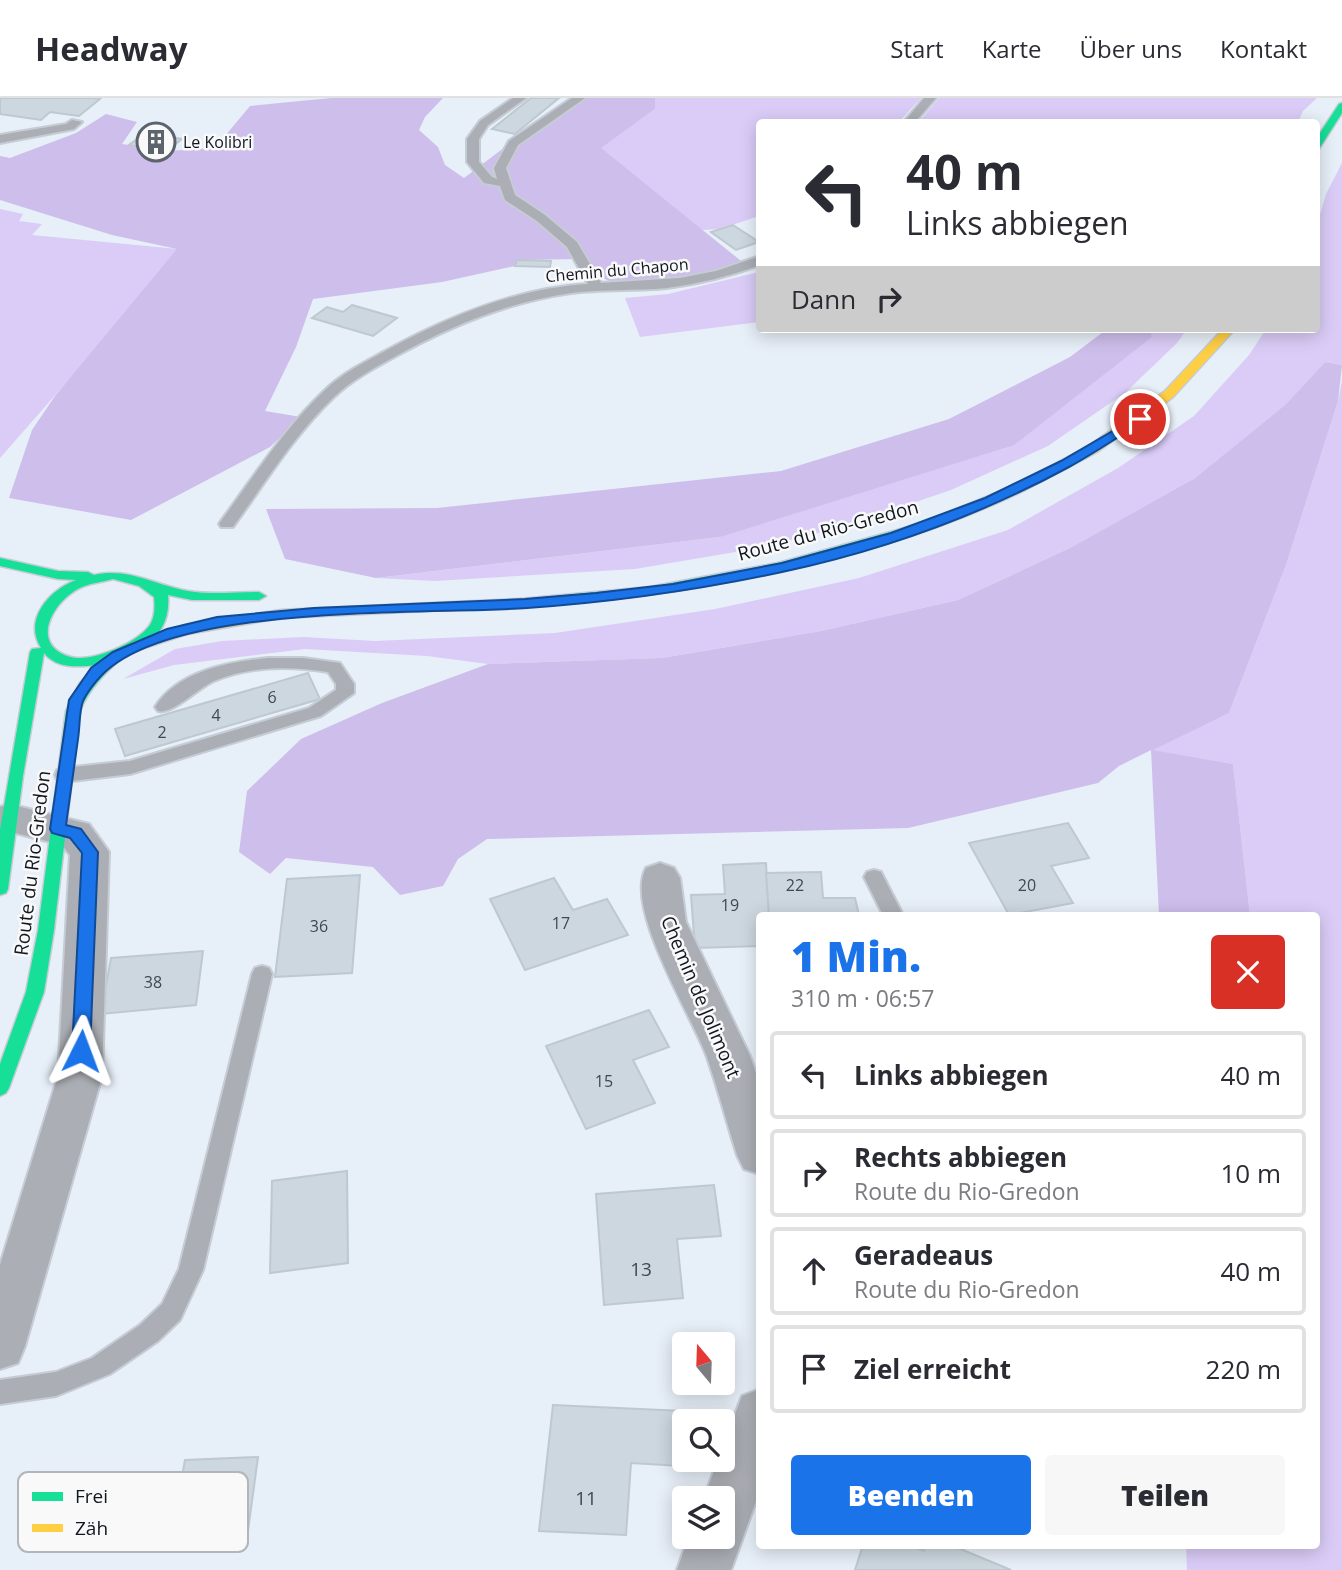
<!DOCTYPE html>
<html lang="de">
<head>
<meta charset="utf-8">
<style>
  :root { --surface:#fff; --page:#f7f7f7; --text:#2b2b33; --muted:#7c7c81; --line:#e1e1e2; --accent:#1a73e8 }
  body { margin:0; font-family:"Open Sans",sans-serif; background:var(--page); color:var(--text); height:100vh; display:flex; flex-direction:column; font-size:26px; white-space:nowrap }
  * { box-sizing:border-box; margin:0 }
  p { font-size:23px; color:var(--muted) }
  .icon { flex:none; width:38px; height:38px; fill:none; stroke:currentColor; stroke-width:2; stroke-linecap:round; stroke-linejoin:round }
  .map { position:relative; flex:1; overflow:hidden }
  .panel { position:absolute; left:756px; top:814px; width:564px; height:637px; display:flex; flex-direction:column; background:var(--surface); border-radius:7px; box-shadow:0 4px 18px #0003 }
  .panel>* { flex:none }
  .banner { position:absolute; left:756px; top:21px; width:564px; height:214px; border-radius:7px; box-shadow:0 4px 18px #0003; background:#fff; color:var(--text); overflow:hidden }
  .needle { width:46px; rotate:341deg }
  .tools { position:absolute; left:672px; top:1234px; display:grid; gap:14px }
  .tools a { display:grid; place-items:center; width:63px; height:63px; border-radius:7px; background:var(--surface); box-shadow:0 4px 18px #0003; font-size:35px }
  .pin { position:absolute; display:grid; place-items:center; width:60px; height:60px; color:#fff; margin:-30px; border:4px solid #fff; border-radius:50%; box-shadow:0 2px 7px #0007 }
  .me { position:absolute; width:77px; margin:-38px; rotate:3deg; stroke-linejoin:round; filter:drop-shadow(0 0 5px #0008) }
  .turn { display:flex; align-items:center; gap:24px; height:147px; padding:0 35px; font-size:32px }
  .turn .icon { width:91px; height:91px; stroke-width:2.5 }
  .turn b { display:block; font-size:49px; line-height:60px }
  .then { display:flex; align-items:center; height:66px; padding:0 35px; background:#0003; gap:14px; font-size:26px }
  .round { display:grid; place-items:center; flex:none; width:74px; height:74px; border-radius:7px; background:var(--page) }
  .head { display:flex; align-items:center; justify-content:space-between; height:119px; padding:0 35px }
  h1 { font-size:42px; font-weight:800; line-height:52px; color:var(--accent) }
  .button { display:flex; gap:14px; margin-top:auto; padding:14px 35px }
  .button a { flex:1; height:80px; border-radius:7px; background:var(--accent); color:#fff; font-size:28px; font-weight:800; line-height:80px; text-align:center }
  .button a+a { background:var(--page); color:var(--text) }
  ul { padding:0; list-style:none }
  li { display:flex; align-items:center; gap:21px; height:88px; margin:0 14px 10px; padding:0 21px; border:4px solid var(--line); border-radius:7px }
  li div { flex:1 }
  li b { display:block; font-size:26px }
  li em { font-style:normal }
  header { display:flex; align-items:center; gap:42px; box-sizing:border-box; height:98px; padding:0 35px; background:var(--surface); border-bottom:2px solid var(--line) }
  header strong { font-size:33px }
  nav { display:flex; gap:38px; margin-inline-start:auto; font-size:24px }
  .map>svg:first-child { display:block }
  .green { fill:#daccf7 }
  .forest { fill:#cdbeeb }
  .building { fill:#ccd7df; stroke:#bec8d0; stroke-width:2 }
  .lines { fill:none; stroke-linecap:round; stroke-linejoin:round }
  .lane-casing { stroke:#c6ccd4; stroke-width:4 }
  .street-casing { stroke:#c6ccd4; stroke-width:4 }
  .fast-casing { stroke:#c6ccd4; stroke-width:3 }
  .slow-casing { stroke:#c6ccd4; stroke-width:3 }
  .lane { fill:#abaeb4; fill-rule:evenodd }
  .street { fill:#abaeb4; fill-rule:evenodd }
  .fast { fill:#16e098; fill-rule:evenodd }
  .slow { fill:#ffcf43; fill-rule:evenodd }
  .route { fill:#1a73e8; stroke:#114b97; stroke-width:2 }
  .labels { text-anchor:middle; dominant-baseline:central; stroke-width:5; stroke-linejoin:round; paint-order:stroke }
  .far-poi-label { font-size:16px; fill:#101721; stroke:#f9f9f9; text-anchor:start }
  .far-street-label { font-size:16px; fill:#101721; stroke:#f9f9f9 }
  .number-label { font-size:16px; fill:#404852 }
  .street-label { font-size:19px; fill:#101721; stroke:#f9f9f9 }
  .near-number-label { font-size:19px; fill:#404852 }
  .key { fill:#f9f9f9; stroke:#b3b5b8; stroke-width:2 }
  .key-label { font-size:19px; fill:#101721 }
</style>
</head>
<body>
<header>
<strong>Headway</strong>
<nav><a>Start</a><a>Karte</a><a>Über uns</a><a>Kontakt</a></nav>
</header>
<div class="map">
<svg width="1342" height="1472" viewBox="0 0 1342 1472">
  <rect width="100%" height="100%" fill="#e7eff8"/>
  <g class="green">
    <path d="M655,0H921L899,24H760L759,118L720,131L702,132L600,50L655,11Z"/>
    <path d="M939,0H1317L1303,13L1298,24H919Z"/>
    <path d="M1342,65V267L1325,264L1286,306L1195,380L1070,450L958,502L821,533L662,560L488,566L427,558L305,551L174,567L123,581L175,551L222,543L303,539L375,543L555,535L715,511L859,480L1008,432L1118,370L1194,318L1249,257L1266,231H1316V130L1326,96Z"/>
    <path d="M0,111L23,116L19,123L42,126L32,137L178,151L108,237L0,360Z"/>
    <path d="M759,174V224L640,239L625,200L668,196Z"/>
    <path d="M1151,231H1187L1177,245L1126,294L1048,348L951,392L839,430L753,451L635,471L435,483L376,480L720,439L1152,239Z"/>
    <path d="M1342,283V1472H1187L1186,1447H1316V817H1250L1233,666L1151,652L1229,615L1286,467L1338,303Z"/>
  </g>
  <g class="forest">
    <path d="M331,0H443L425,19L419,32L438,49L445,67L464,80L570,0H655V11L601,50L746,167L711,178L620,187L595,177L580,161L517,162L515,168L442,184L313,201L296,249L265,313L301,319L270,349L131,422L9,400L32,332L55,298L177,151L112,137L0,102V58L10,60L76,35L106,16L137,24L122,46L167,53L215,50L250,8Z"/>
    <path d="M1107,231H1151L1152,239L1014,347L720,439L376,480L285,461L266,411L437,410L781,373L949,321L1070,259Z"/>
    <path d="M1325,264L1342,267L1338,303L1286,467L1229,615L1153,652L1233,666L1250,817H1159L1151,652L1119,668L1098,685L908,730L487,741L458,761L443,788L400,797L373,769L286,760L270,776L239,754L247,693L301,641L382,605L488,566L662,560L821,533L958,502L1070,450L1195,380L1286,306Z"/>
  </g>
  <g class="building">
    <path d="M0,0H93L100,1L79,18L50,14L41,22L0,16Z"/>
    <path d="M531,0H559L515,36L492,31Z"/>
    <path d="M145,35L182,41L167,53L129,47Z"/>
    <path d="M733,127L759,144L736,152L711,134Z"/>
    <path d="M517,162L551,163L550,169L515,168Z"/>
    <path d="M352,207L397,220L373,238L312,220L327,209L343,214Z"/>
    <path d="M308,575L320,601L125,658L115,631Z"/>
    <path d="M1068,725L1089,760L1051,768L1073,805L1009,817L969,745Z"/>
    <path d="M766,765L769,817H760V848L695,850L691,797L725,796L723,767Z"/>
    <path d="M821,774L823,800H855L859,817H769L766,775Z"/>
    <path d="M360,777L352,875L275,879L287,781Z"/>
    <path d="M554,780L573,812L607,801L628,837L525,872L490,801Z"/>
    <path d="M203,853L196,907L101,916L111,860Z"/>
    <path d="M649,912L669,949L633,962L655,1005L586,1031L546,948Z"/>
    <path d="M347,1073L348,1165L270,1175L272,1083Z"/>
    <path d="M714,1087L721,1138L677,1141L683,1200L604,1207L596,1096Z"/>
    <path d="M553,1307L683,1313L681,1368L631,1365L626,1437L539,1433Z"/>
    <path d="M258,1359L247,1440L170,1443L185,1362Z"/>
    <path d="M863,1447H910L924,1453L926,1447H951L1011,1472H855Z"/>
  </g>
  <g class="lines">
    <defs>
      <g id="lane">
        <path d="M513,0H526L488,27L479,41V64L492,79L497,81L494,70L509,43L572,0H585L518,47L506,70L515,97L545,117L577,144L601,185L680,180L716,173L760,158V167C730,178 698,186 667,190C635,193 602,191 571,195C508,204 451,228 396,258C374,270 352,282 334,299C294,337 265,385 233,429H221L219,426L221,423C254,378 284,331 324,293C342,275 365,264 387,252C449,218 517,190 588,186L567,149L537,123L505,102L500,88L484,85L467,64V41L480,23Z"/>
        <path d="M924,0H936L915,24H904Z"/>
        <path d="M72,22L82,24L74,31L0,45V37L66,26Z"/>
        <path d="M268,560H303L340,565L354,586V595L321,618L130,676L64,684L57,682L55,677L57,672L64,670L130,663L309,610L336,592V586L328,574C291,568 249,568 214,583C198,590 172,617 158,613L155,609C178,573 229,564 268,560Z"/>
        <path d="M874,772L881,774L903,817H883L864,779L867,774Z"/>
        <path d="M262,868L269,870L272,876L203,1172L180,1222L158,1243L110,1276L56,1298L0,1306V1282L56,1274L92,1260L140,1227L162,1206L179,1171L252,876L255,870Z"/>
      </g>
      <g id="street">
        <path d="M9,706L89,726L109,754L102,978L25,1248L18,1265L0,1271V1167L58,978L70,757L62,747L0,731V709Z"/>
        <path d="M660,765L674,770L680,780L686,824L750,958L760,987V1076L744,1071L737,1057C727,1025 718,991 707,959C691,916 624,810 646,770Z"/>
        <path d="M760,1291V1392L731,1472H677L689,1438H723V1400H704L718,1362H723V1348L742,1298Z"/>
      </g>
      <g id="fast">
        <path d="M1342,5V15L1319,51L1316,52V41L1339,6Z"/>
        <path d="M1021,385L1025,386V392C876,464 686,499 521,509L514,505L521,501L650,489L778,465L919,426Z"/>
        <path d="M0,460L58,473L88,474L94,477C128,469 155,487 188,493C211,497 236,494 259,494L266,498L259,502H192L168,497C170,519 162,537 143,548C137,552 129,554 124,558C106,574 89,590 80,613L54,832L44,894L9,990L6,995L0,998V966L26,894L38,832L66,613L80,585L97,567C78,569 57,571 44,555L23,678L8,791L6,795L0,797V732L30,554L32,551L41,550C23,522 49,492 76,482L58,481L0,468ZM113,481L139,488L154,499C155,508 155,517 151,525C141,544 91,565 71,559C27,547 54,501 82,489C91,485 103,484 113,481Z"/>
      </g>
      <g id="slow">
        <path d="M1223,231H1235L1173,299L1097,354L1025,392H1017V386L1089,348L1165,293Z"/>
        <path d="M521,501L528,505L526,508L281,520L187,536L138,552L131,547L133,544L185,527L281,512Z"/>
      </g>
    </defs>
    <use href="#lane" class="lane-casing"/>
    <use href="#street" class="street-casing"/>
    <use href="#fast" class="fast-casing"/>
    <use href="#slow" class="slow-casing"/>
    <use href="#lane" class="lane"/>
    <use href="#street" class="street"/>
    <use href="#fast" class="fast"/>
    <use href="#slow" class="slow"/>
  </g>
  <path class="route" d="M1140,317L1144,318V323C1119,338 1095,355 1069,369C980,417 881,453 782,474C698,492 613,504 527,510C427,517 171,504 101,578C95,584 86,596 83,603C79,614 80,629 78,641C74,670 70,699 66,727L81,731L98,754L90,953L87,958L81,961L75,958L72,953L82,755L70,740L52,735L50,731L69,602L91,570L113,554L167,531L217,519L314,510L525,501L596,495L673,486L782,465L891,435L985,400L1061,363Z"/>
  <defs>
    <symbol id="building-ring" viewBox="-11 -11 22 22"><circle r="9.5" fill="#f9f9f9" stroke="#5b636c" stroke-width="1.5"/><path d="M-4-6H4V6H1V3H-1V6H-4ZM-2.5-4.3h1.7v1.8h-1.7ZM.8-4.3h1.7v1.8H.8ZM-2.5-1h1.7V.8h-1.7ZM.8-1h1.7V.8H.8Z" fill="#5b636c"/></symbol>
  </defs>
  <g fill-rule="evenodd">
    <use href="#building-ring" x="134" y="22" width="44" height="44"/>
  </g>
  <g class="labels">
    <g class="far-poi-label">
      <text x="183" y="44">Le Kolibri</text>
    </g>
    <g class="far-street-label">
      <text transform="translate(617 172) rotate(-5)">Chemin du Chapon</text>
    </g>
    <g class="number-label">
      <text x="272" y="599">6</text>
      <text x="216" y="617">4</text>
      <text x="162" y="634">2</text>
      <text x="795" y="787">22</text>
      <text x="1027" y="787">20</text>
      <text x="730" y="807">19</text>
      <text x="561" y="825">17</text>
      <text x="319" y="828">36</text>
      <text x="153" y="884">38</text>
      <text x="604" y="983">15</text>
    </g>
    <g class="street-label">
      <text transform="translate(828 432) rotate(-15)">Route du Rio-Gredon</text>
      <text transform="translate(32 765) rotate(-83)">Route du Rio-Gredon</text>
      <text transform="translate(701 899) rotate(67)">Chemin de Jolimont</text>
    </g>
    <g class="near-number-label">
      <text x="641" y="1171">13</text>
      <text x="586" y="1400">11</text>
    </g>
  </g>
  <rect x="18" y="1374" width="230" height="80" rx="10" class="key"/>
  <rect x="32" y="1394" width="31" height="9" fill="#16e098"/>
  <rect x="32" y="1426" width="31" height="8" fill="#ffcf43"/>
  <g class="key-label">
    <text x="75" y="1405">Frei</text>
    <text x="75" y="1437">Zäh</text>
  </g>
</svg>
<div class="tools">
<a><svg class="needle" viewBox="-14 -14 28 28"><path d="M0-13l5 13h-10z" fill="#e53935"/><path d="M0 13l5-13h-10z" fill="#7c7c81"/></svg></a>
<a><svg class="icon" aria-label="search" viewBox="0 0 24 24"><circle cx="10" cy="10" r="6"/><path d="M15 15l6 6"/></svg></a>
<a><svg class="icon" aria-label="layers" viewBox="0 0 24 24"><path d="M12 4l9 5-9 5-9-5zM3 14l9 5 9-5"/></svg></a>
</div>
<div class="pin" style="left:1140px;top:321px;background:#d93025"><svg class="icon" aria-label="arrive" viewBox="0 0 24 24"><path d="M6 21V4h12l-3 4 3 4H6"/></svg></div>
<svg class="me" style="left:81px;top:953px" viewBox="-20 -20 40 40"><path d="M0-17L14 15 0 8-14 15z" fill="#1a73e8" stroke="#fff" stroke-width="4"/></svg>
<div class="banner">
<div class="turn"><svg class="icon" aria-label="left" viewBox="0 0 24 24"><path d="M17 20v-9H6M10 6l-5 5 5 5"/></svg><div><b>40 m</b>Links abbiegen</div></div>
<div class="then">Dann<svg class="icon" aria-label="right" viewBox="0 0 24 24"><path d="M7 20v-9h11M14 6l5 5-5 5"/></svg></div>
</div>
<section class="panel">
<div class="head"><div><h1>1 Min.</h1><p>310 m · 06:57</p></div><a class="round" style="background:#d93025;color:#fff"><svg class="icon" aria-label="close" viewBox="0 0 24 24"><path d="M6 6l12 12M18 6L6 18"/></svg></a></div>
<ul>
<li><svg class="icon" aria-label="left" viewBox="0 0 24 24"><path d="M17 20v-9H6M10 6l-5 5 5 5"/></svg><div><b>Links abbiegen</b></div><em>40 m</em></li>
<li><svg class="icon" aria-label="right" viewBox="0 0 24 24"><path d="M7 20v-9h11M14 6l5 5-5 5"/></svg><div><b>Rechts abbiegen</b><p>Route du Rio-Gredon</p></div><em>10 m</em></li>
<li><svg class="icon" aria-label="ahead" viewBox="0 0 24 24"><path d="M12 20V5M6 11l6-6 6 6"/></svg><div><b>Geradeaus</b><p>Route du Rio-Gredon</p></div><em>40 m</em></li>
<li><svg class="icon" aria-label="arrive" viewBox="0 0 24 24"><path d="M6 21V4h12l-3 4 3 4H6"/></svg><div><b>Ziel erreicht</b></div><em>220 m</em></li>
</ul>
<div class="button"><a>Beenden</a><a>Teilen</a></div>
</section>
</div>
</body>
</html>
